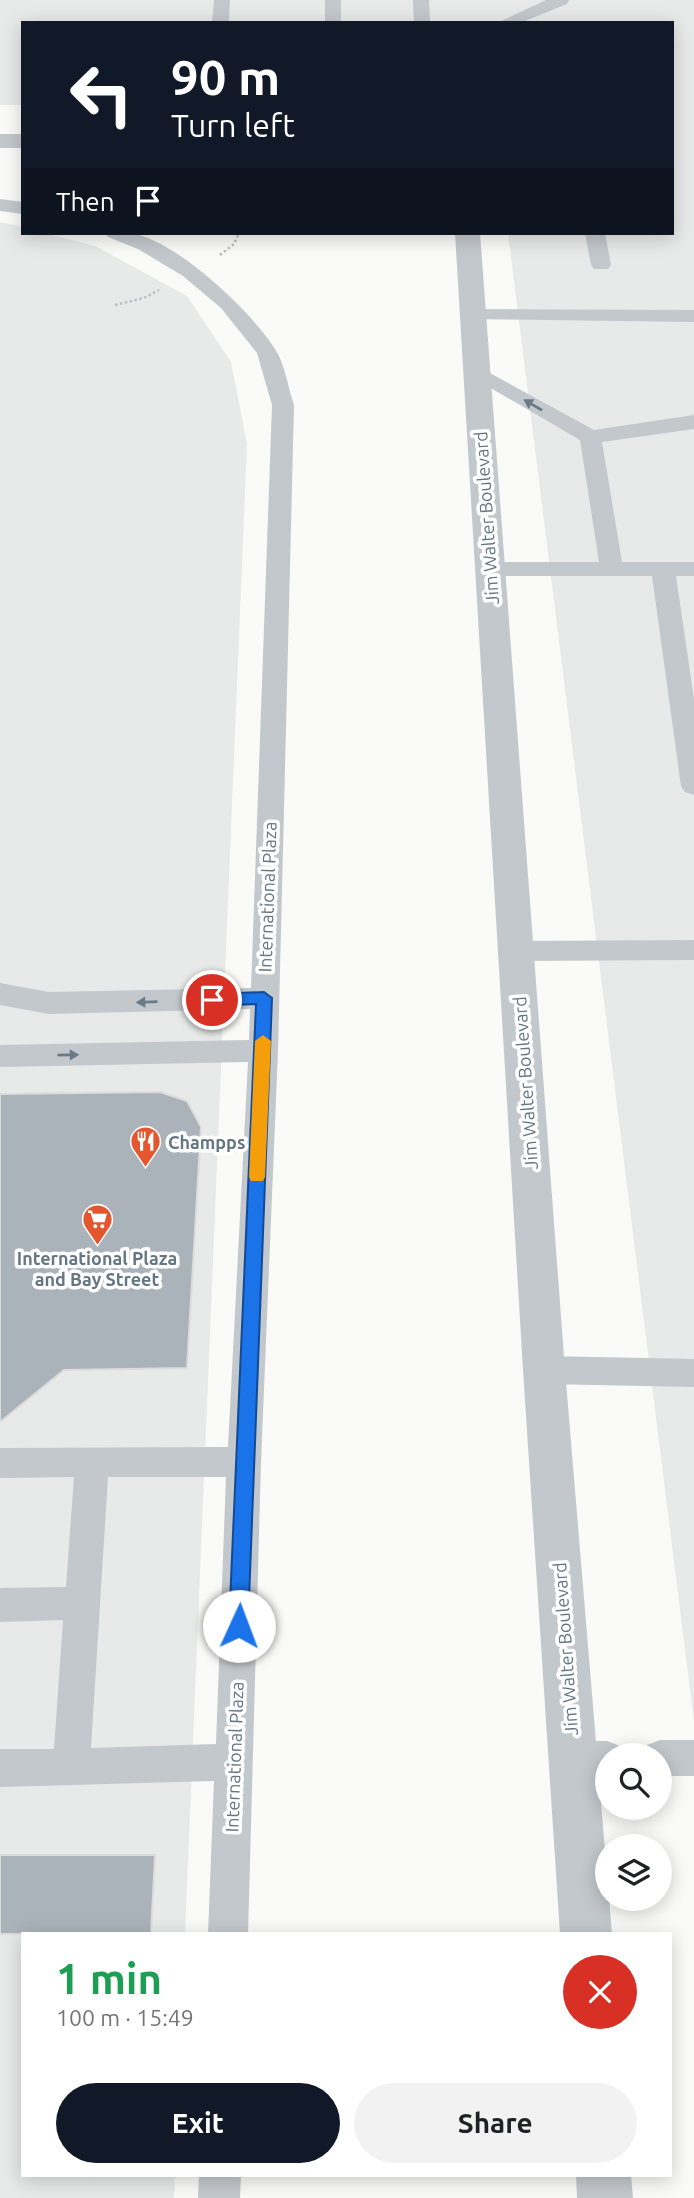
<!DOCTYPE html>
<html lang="en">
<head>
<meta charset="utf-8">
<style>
  :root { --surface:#fff; --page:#f2f2f2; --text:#202124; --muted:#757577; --accent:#111827 }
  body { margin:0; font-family:Ubuntu,sans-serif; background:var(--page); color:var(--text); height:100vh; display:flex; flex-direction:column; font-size:26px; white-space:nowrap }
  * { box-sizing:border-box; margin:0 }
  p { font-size:23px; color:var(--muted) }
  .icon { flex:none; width:38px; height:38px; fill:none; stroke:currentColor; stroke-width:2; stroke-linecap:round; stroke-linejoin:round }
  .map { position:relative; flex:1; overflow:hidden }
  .sheet { position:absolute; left:21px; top:1932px; width:651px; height:245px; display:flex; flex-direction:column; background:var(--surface); border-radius:0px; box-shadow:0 4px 18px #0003 }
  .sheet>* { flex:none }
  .guide { position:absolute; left:21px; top:21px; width:653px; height:214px; border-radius:0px; box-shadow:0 4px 18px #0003; background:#111827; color:#fff; overflow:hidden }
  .fabs { position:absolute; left:595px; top:1743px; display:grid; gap:14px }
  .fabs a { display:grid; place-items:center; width:77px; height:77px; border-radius:50%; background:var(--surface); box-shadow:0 4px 18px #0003; font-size:35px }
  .pin { position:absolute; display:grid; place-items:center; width:60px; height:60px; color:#fff; margin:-30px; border:4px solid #fff; border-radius:50%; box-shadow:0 2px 7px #0007 }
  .me { position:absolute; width:77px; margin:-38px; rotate:2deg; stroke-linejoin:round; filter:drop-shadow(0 0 5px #0008) }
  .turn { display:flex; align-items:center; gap:24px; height:147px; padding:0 35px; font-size:32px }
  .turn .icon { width:91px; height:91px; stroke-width:2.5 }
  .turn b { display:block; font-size:49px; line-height:60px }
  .then { display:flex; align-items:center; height:66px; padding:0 35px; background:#0003; gap:14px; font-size:26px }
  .round { display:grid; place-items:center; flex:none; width:74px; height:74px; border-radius:37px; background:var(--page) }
  .headline { display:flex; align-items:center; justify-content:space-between; height:119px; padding:0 35px }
  h1 { font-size:42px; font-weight:700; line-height:52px; color:#1e9e55 }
  .primary-button { display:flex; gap:14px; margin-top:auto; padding:14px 35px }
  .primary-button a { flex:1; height:80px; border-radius:42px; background:var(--accent); color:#fff; font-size:28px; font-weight:700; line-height:80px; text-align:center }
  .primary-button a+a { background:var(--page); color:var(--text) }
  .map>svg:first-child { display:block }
  .built { fill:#e8e9e9 }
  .building { fill:#aab3b9; stroke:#dcdcda; stroke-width:2 }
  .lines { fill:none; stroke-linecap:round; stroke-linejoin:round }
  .path { stroke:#bbbfc2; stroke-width:2.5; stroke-dasharray:2.5 2.5; stroke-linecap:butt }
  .service { fill:#c3c8cc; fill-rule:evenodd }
  .minor { fill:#c3c8cc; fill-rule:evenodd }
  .oneway { fill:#6a7a87 }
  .route { fill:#1a73e8; stroke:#114b97; stroke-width:2 }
  .slow { fill:#f59e0b }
  .labels { text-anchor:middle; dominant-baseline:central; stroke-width:7; stroke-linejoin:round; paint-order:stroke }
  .street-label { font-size:18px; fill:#657683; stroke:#fff }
  .poi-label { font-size:18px; font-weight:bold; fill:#657683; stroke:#fff; text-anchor:start }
</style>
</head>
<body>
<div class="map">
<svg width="694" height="2198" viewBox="0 0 694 2198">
  <rect width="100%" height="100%" fill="#fafaf8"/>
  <g class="built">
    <path d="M0,0H694V1722L508,233H672V23H23V105H0Z"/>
    <path d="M0,222L23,227V233H44L95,246L187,296L231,362L247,444L185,1934H23V2175H175L174,2198H0Z"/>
  </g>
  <g class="building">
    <path d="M160,1092L187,1101L201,1127L187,1368L64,1370L0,1422V1094Z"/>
    <path d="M0,1855H155L151,1934H0Z"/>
  </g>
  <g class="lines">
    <g class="path">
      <path d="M220,255L234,244L239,233"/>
      <path d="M115,305L144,298L159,290"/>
    </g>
    <g class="service">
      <path d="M214,0H230L229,23H212Z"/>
      <rect x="325" y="0" width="16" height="23"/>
      <path d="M413,0H429L430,23H414Z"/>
      <path d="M546,0H569L567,4L520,23H497Z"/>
      <path d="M0,199L23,202V214L0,211Z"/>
      <path d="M105,233C113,233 124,231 132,233C178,242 250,310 275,349C285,364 288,388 294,405L278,1051L261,1462L248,1934H208L214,1781L0,1787V1749H54L63,1620L0,1622V1588L66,1587L74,1477L0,1478V1448L228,1447L248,1062L0,1067V1045L249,1040L250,1009L49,1014L0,1005V983L49,992L251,988L272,405L257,353L221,308L183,276L138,249L108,237ZM108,1477H226L216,1744L91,1748Z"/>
      <path d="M585,233H605L611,265L608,269H594L591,265Z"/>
      <path d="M474,309L694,310V322L467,319L464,315L467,311Z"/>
      <path d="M477,366L594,430L694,415V429L602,442L622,562H694V576H676L694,699V795L685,792L681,786L652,576H489L481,574L477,569L481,564L489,562H599L580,440L470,376L466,372L470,368Z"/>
      <path d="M694,940V960L516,961L506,958L502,951L506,944L516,941Z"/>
      <path d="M544,1356L694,1359V1387L544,1384L532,1380L528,1370L532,1360Z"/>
      <path d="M660,1740H694V1776H660V1755H642L647,1745Z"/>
      <path d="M574,1741H607L620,1746L624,1755H607V1777H574L561,1772L555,1759L561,1746Z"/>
      <path d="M199,2175H241L240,2198H198Z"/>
    </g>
    <g class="minor">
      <rect x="0" y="134" width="23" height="14"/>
      <path d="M455,233H480L565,1370L612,1934H560L523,1370Z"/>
      <path d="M576,2175H631L633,2198H577Z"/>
    </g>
  </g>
  <defs><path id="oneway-solid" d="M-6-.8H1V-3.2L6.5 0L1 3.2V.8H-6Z" transform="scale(1.75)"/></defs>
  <g class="oneway">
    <use href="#oneway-solid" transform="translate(533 405) rotate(-150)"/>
    <use href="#oneway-solid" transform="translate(147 1002) rotate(178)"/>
    <use href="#oneway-solid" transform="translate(68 1055) rotate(-1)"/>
  </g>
  <path class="route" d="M264,992L272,998L248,1626L245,1632L239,1635L232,1632L229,1626L256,1004L212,1006L204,1000L212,994Z"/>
  <path class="slow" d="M263,1035L271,1041L265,1177L263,1181H251L249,1177L255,1041Z"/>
  <defs>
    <symbol id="restaurant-pin" viewBox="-11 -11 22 30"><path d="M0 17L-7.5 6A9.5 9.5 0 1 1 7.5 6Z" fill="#e4572e" stroke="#fff"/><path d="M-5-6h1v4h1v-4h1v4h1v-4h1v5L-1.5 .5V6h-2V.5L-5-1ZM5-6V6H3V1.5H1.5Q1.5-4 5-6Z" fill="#fff"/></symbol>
    <symbol id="supermarket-pin" viewBox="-11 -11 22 30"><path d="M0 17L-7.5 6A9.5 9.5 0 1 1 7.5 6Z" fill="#e4572e" stroke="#fff"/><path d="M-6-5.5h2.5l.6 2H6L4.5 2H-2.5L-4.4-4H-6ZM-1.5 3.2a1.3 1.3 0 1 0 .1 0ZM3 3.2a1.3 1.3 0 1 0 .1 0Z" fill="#fff"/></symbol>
  </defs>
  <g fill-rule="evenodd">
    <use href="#restaurant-pin" x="128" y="1124" width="35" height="47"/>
    <use href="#supermarket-pin" x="80" y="1202" width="35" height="47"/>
  </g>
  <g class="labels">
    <g class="street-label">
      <text transform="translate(486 518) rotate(-94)">Jim Walter Boulevard</text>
      <text transform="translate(267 897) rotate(-88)">International Plaza</text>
      <text transform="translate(525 1083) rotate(-94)">Jim Walter Boulevard</text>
      <text transform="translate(565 1649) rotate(-94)">Jim Walter Boulevard</text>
      <text transform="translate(234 1757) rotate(-88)">International Plaza</text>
    </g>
    <g class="poi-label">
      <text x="168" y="1142">Champps</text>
      <text x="97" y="1258" text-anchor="middle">International Plaza<tspan x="97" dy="21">and Bay Street</tspan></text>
    </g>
  </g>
</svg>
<div class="fabs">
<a><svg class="icon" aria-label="search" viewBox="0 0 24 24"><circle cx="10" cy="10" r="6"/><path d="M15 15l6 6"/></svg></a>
<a><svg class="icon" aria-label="layers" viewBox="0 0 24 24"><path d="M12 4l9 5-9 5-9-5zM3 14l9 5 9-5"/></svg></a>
</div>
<div class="pin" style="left:212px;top:1000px;background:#d93025"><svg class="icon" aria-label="arrive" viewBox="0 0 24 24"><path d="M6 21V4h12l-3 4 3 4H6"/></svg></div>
<svg class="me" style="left:239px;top:1626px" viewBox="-20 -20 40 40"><circle r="19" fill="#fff"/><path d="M0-13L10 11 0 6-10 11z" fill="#1a73e8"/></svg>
<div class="guide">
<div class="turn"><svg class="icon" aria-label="left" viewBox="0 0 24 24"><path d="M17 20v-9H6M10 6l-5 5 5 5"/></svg><div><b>90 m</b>Turn left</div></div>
<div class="then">Then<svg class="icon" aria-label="arrive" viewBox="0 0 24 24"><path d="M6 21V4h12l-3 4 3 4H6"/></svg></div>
</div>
<section class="sheet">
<div class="headline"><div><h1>1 min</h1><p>100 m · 15:49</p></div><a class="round" style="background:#d93025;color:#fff"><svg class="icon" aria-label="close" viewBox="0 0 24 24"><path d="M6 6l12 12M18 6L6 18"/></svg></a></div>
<div class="primary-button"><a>Exit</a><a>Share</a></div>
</section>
</div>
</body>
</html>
